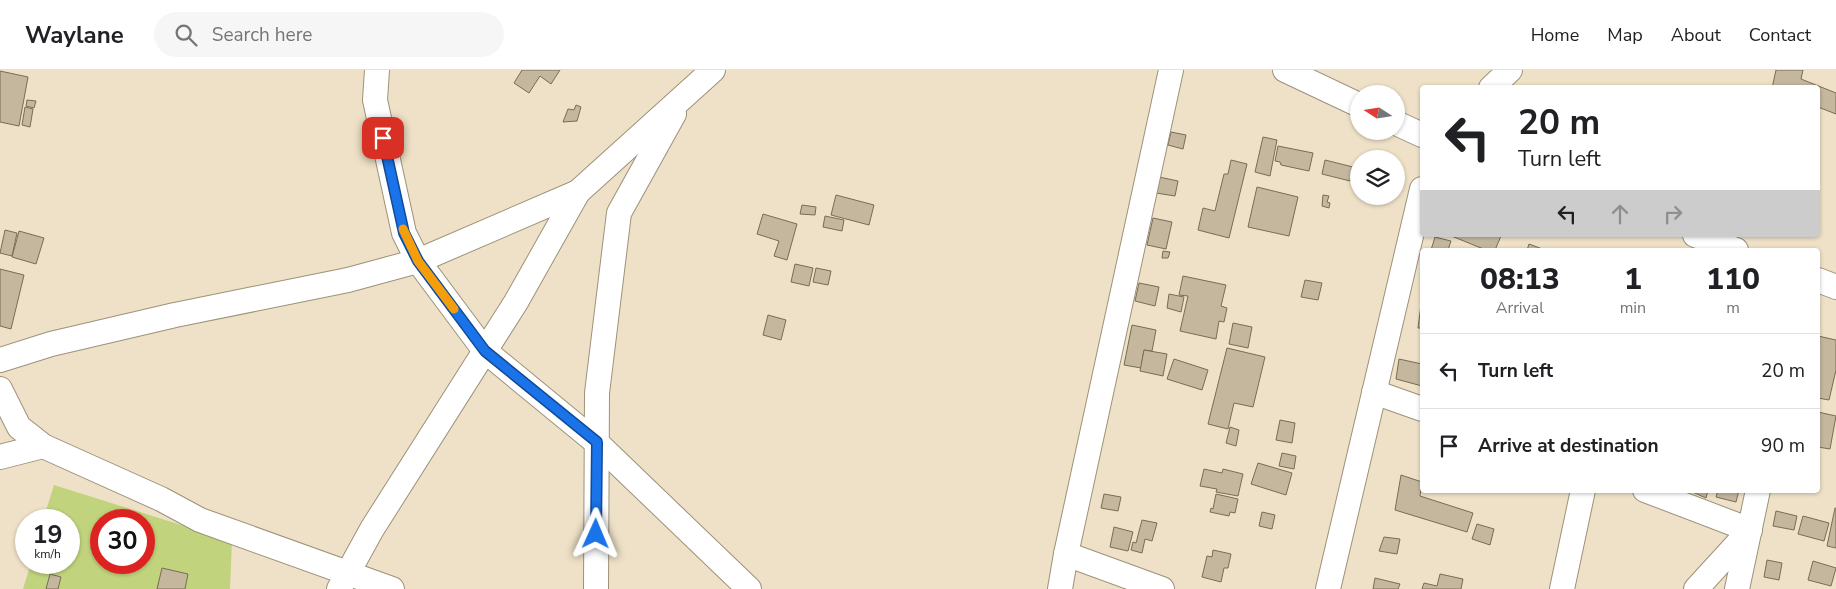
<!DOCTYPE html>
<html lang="en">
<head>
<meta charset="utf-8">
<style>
  :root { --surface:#fff; --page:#f6f6f6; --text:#202124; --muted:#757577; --line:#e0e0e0 }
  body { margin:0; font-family:"Nunito Sans",sans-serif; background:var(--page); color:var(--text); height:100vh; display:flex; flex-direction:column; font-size:19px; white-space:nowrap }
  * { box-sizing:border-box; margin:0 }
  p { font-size:16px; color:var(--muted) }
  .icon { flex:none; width:28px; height:28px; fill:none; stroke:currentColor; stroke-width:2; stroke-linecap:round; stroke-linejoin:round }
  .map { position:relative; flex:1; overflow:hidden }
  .side { position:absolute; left:1420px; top:178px; width:400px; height:245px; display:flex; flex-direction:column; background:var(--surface); border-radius:5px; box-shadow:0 1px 4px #0004 }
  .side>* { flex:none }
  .hud { position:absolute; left:1420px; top:15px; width:400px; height:152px; border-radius:5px; box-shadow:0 1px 4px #0004; background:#fff; color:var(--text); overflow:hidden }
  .needle { width:32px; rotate:282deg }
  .buttons { position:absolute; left:1350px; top:15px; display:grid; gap:10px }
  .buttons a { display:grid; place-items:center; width:55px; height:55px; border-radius:50%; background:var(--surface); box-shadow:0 1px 4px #0004; font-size:25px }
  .speed { position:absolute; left:15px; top:439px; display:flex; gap:10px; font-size:25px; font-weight:700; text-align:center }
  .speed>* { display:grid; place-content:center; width:65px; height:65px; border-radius:50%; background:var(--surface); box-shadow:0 1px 4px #0004; line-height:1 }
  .speed small { font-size:12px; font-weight:400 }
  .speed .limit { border:8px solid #d22; background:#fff; color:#111 }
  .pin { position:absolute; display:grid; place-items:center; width:42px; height:42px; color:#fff; margin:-21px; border-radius:10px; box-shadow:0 2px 8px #0006 }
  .me { position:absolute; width:55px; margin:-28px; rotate:1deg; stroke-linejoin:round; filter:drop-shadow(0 0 4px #0008) }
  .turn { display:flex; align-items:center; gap:18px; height:105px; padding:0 15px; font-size:22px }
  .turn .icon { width:65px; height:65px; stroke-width:2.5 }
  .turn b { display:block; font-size:35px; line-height:42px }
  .lanes { display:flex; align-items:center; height:48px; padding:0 15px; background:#0003; justify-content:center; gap:25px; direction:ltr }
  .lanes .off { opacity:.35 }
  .eta { display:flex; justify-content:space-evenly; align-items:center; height:85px; text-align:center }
  .eta b { font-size:30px; font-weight:800; line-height:35px }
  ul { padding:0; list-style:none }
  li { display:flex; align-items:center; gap:15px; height:75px; padding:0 15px; border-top:1px solid var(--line) }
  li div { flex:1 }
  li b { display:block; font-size:19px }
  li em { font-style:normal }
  header { display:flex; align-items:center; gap:30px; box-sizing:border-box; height:70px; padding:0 25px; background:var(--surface); border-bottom:1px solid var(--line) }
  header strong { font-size:24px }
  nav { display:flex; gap:28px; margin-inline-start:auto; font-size:18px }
  .search { width:350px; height:45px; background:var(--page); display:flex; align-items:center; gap:12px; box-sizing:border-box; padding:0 18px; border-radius:28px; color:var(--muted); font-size:19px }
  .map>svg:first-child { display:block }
  .green { fill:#c1d47d; fill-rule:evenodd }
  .building { fill:#c4b79e; stroke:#786c55 }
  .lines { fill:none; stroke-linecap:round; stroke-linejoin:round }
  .minor-casing { stroke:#9d9179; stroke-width:26 }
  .minor { stroke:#fff; stroke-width:24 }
  .route-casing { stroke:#114b97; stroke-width:12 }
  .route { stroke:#1a73e8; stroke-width:9 }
  .slow { stroke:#f59e0b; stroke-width:9 }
</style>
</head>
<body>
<header>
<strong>Waylane</strong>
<div class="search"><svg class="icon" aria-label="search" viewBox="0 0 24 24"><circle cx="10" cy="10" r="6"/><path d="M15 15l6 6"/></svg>Search here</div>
<nav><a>Home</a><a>Map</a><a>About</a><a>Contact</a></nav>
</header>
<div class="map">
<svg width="1836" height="519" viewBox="0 0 1836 519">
  <rect width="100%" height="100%" fill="#eee1c7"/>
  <path class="green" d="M54,415L232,471L230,519H23L31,493L69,492V450H43ZM101,450H144V492H101Z"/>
  <g class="building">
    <path d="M522,0H560L551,14L540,6L529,23L514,13Z"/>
    <path d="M1776,0H1803L1801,9L1836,23V44L1818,37V18H1772Z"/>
    <path d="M0,1L28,7L19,56L0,52Z"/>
    <path d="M27,30L36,31L34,38L26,36Z"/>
    <path d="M576,35L581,37L577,51L563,52L568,39L574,40Z"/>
    <path d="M25,37L33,39L30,57L22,55Z"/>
    <path d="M1171,62L1186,65L1183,79L1168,75Z"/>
    <path d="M1263,67L1277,70L1270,106L1255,102Z"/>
    <path d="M1278,76L1313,83L1309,101L1281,95L1280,92L1275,91Z"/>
    <path d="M1231,90L1247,94L1229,168L1198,160L1203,138L1215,141L1224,104H1228Z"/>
    <path d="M1325,90L1353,97L1350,111L1322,104Z"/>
    <path d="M1159,107L1178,111L1175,126L1156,123Z"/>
    <path d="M1257,117L1298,127L1289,166L1248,157Z"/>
    <path d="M836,125L874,135L869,155L831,145Z"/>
    <path d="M1323,125L1329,126L1327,132L1330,133L1329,138L1322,136Z"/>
    <path d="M802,135L816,137L815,145L800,144Z"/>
    <path d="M763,144L797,154L787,190L774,186L779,171L757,164Z"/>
    <path d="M825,146L844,150L842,161L823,157Z"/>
    <path d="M1153,148L1172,152L1166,179L1147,175Z"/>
    <path d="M5,160L17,163L12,186L0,183Z"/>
    <path d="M19,161L44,168L36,194L12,187Z"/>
    <path d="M1449,165H1499L1501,166L1495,180H1486Z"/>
    <path d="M1435,167L1451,171L1448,180H1431Z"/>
    <path d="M1529,174L1545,180H1527Z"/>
    <path d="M1163,181L1170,182L1168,188H1162Z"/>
    <path d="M795,194L813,198L809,216L791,212Z"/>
    <path d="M816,198L831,201L828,215L813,212Z"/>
    <path d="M0,199L24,205L11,259L0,256Z"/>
    <path d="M1183,206L1226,215L1221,236L1227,238L1224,252L1219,251L1216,269L1180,261L1188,226L1179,225Z"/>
    <path d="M1305,210L1322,213L1318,230L1301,227Z"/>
    <path d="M1139,213L1159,217L1155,236L1135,231Z"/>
    <path d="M1169,224L1184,227L1181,242L1167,238Z"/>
    <path d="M1422,227V258H1418Z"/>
    <path d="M768,245L786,250L781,270L763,265Z"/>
    <path d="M1233,253L1252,257L1248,278L1229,274Z"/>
    <path d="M1132,255L1156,260L1152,281L1144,280L1141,298L1124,295Z"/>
    <path d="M1818,266L1836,270V300L1829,330L1818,328Z"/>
    <path d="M1227,278L1265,287L1253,337L1234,333L1228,359L1208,354Z"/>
    <path d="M1144,280L1167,284L1163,306L1140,301Z"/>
    <path d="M1174,289L1208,300L1202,320L1167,309Z"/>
    <path d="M1399,289L1422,294V316L1396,309Z"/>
    <path d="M1818,342L1836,346L1830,379L1818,377Z"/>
    <path d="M1280,350L1295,353L1292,373L1276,370Z"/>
    <path d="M1230,357L1239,360L1236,376L1226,373Z"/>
    <path d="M1282,383L1296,386L1294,399L1279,396Z"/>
    <path d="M1258,393L1292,403L1286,425L1251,414Z"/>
    <path d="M1204,399L1222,403L1223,399L1243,404L1238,426L1216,422L1217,419L1200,416Z"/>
    <path d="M1401,405L1422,412L1420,426L1473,443L1467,462L1395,440Z"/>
    <path d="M1688,420H1708L1706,428Z"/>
    <path d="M1718,420H1739L1736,432L1716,427Z"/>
    <path d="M1104,424L1121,427L1118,441L1101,438Z"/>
    <path d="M1216,424L1238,429L1235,443L1230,442L1229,446L1210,442L1211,438L1213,439Z"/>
    <path d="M1835,438H1836V478L1827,476Z"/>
    <path d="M1776,441L1797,446L1794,460L1773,456Z"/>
    <path d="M1262,442L1275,445L1272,459L1259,456Z"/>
    <path d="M1803,446L1829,453L1824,471L1798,464Z"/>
    <path d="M1142,450L1157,453L1152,471L1145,469L1142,483L1131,480L1133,472L1136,473Z"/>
    <path d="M1477,454L1494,459L1490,475L1472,469Z"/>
    <path d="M1114,457L1133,462L1128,481L1110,477Z"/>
    <path d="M1384,467L1400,469L1397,484L1379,481Z"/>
    <path d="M1213,480L1231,484L1228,498H1224L1221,512L1202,507L1207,486L1212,487Z"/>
    <path d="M1767,490L1782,493L1779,510L1764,507Z"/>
    <path d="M1813,491L1836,498L1831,516L1808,510Z"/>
    <path d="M162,498L188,504L185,519H157Z"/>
    <path d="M50,504L61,507L58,519H46Z"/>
    <path d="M1440,504L1463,509L1461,519H1422L1424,513L1437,516Z"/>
    <path d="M1375,508L1400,514L1398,519H1373Z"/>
  </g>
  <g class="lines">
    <defs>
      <g id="minor">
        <path d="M713,0L578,122L418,191L485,281L597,373L749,519"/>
        <path d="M1285,0L1359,35"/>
        <path d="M1491,18L1510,0"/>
        <path d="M1396,53L1422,65"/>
        <path d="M1695,165L1736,180"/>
        <path d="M1818,210L1836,217"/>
        <path d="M0,290L51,274L175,245L348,210L418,191L404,163L375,30L377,0"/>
        <path d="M0,319L19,357L43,376L0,387"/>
        <path d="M1374,322L1422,339"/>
        <path d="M43,376L161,429L200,450L392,519"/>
        <path d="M1645,420L1750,460L1696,519"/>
        <path d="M1066,484L1162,519"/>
        <path d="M339,519L372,459L516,232L578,122"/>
        <path d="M596,519L597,323L619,143L674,44"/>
        <path d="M1060,519L1066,484L1171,0"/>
        <path d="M1328,519L1422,119"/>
        <path d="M1562,519L1583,420"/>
        <path d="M1737,519L1758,420"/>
      </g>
    </defs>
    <use href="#minor" class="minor-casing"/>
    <use href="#minor" class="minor"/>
  </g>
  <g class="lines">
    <defs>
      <path id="route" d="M383,68L404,163L418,191L485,281L597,372L596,464"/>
    </defs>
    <use href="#route" class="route-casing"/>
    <use href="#route" class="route"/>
    <path class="slow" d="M403,159L418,191L454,239"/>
  </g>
</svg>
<div class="buttons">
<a><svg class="needle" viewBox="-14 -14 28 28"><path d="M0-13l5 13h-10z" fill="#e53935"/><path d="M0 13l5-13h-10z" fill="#757577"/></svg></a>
<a><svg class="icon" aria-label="layers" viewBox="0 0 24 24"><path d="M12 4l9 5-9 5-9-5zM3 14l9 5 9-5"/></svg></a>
</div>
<div class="speed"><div>19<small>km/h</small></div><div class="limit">30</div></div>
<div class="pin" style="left:383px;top:68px;background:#d93025"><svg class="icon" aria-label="arrive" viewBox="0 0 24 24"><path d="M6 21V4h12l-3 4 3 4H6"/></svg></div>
<svg class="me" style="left:596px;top:464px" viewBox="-20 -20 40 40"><path d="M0-17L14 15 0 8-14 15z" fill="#1a73e8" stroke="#fff" stroke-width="4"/></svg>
<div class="hud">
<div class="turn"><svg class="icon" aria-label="left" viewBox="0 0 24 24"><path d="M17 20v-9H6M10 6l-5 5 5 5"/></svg><div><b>20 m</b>Turn left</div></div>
<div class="lanes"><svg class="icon" aria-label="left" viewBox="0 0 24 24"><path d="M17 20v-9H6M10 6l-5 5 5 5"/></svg><svg class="icon off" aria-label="ahead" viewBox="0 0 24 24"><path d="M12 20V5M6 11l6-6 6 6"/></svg><svg class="icon off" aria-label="right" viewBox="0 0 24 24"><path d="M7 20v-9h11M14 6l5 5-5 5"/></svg></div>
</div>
<section class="side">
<div class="eta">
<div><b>08:13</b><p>Arrival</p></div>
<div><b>1</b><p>min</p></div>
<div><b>110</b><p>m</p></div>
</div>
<ul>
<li><svg class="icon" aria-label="left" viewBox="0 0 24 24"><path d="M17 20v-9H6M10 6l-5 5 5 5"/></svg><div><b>Turn left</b></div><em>20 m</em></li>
<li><svg class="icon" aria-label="arrive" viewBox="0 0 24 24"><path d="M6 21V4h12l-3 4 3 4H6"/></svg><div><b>Arrive at destination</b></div><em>90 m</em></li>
</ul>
</section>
</div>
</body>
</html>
